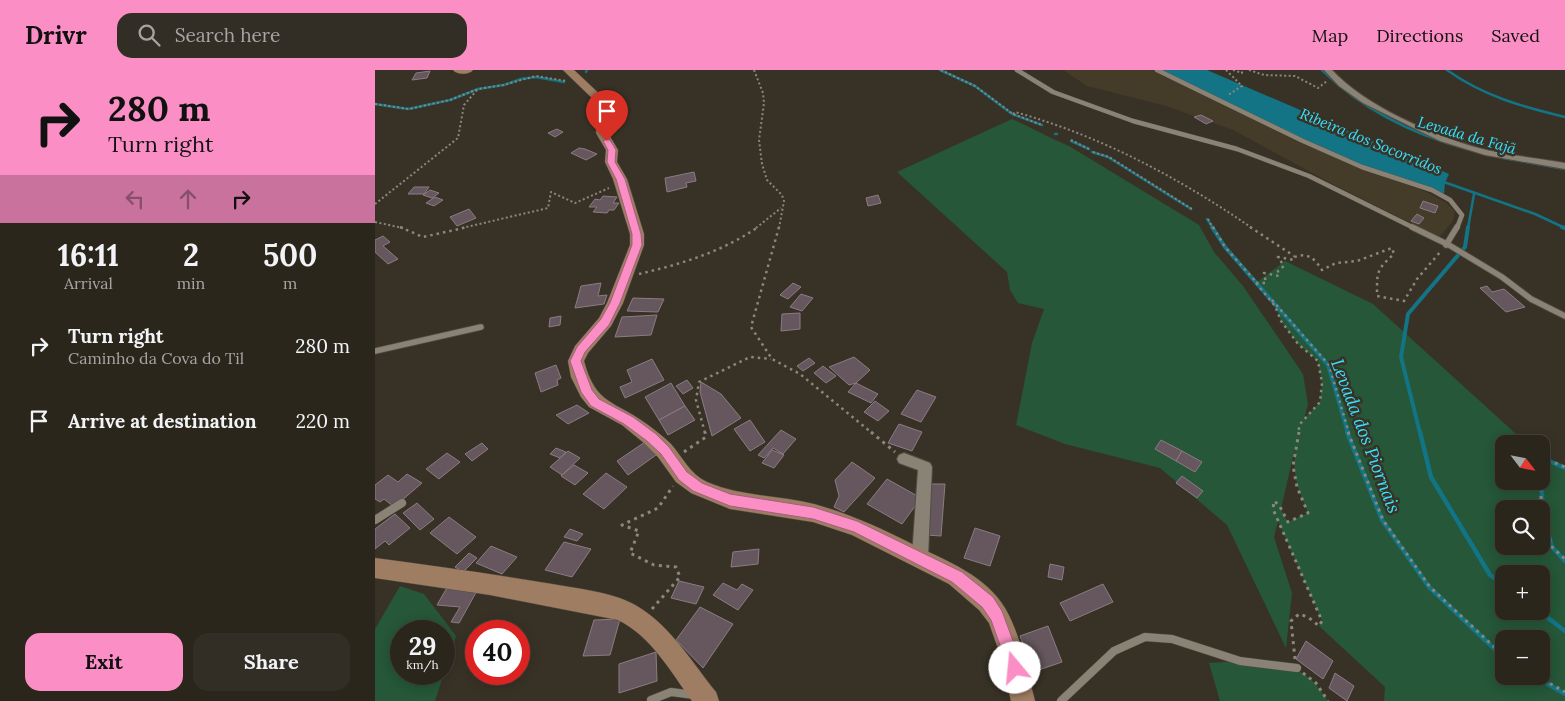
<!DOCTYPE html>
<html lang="en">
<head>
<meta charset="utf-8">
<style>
  :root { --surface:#2a261c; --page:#322e25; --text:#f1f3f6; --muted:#a5a5a3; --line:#46433b; --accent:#fb8fc5 }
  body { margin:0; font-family:Lora,serif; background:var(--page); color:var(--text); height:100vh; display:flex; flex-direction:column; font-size:19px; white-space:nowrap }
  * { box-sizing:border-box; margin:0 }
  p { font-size:16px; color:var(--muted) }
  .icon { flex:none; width:28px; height:28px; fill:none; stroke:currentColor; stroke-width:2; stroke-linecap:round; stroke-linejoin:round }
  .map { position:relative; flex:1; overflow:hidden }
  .side { display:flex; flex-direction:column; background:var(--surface); width:375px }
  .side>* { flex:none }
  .banner { background:#fb8fc5; color:#111; overflow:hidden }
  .needle { width:32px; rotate:122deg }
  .fabs { position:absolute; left:1120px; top:365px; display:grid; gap:10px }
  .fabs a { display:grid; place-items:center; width:55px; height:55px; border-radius:10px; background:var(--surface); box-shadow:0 2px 12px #0003,0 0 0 1px var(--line); font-size:25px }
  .speed { position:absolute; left:15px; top:550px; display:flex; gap:10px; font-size:25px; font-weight:700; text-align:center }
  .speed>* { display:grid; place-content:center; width:65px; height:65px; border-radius:50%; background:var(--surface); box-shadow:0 2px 12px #0003,0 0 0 1px var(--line); line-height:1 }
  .speed small { font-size:12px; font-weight:400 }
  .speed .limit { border:8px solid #d22; background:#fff; color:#111 }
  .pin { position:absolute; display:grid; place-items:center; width:42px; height:42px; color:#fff; margin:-51px -21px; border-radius:50% 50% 50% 0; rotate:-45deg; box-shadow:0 0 5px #0007 }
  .pin .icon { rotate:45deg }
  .me { position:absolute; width:55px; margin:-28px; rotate:343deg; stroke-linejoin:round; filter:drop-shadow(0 0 4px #0008) }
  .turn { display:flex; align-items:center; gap:18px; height:105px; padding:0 25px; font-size:22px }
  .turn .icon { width:65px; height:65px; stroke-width:2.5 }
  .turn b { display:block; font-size:35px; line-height:42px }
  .lanes { display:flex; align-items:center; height:48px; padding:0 25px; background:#0003; justify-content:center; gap:25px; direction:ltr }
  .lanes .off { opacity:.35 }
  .eta { display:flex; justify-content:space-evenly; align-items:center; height:85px; text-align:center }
  .eta b { font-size:30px; font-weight:700; line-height:35px }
  .cta { display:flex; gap:10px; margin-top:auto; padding:10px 25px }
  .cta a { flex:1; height:58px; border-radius:15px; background:var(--accent); color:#111; font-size:20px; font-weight:700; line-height:58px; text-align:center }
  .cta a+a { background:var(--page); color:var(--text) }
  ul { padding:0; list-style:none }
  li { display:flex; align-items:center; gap:15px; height:75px; padding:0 25px }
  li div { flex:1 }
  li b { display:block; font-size:19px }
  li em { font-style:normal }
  header { display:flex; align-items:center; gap:30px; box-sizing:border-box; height:70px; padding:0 25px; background:var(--accent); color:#111 }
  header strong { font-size:24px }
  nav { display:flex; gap:28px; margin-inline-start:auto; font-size:18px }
  .search { width:350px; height:45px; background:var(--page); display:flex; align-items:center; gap:12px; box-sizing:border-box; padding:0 18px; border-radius:15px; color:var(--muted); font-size:19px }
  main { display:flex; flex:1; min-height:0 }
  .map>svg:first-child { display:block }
  .built { fill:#443b29 }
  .green { fill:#255738; fill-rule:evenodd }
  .water { fill:#127484 }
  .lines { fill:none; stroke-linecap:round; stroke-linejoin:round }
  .stream-far2 { stroke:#127484; stroke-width:2.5 }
  .stream-far1 { stroke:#127484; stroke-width:4 }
  .stream { stroke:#127484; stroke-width:4.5 }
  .building { fill:#65575d; stroke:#8b7c83 }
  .lane-far2-casing { stroke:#534d44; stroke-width:5 }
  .lane-far1-casing { stroke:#534d44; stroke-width:7 }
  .lane-casing { stroke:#534d44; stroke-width:9 }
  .street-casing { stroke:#534d44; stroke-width:2 }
  .secondary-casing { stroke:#534d44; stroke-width:1 }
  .path-far2 { stroke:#8c867d; stroke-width:2; stroke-dasharray:2 2.5; stroke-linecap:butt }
  .path-far1 { stroke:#8c867d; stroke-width:2.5; stroke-dasharray:2.5 4; stroke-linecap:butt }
  .path { stroke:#8c867d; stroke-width:3; stroke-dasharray:3 4.5; stroke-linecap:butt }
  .lane-far2 { stroke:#898275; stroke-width:4.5 }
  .lane-far1 { stroke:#898275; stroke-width:5.5 }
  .lane { stroke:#898275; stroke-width:8 }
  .street { fill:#898275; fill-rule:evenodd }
  .secondary { fill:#9f7d63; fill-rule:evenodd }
  .route { fill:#fb8fc5; stroke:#a35d80 }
  .labels { text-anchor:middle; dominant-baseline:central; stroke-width:5; stroke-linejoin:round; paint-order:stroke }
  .far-water-label { font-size:15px; font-style:italic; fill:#36e2ff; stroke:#383226 }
  .water-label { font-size:18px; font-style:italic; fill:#36e2ff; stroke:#383226 }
</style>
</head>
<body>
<header>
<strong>Drivr</strong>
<div class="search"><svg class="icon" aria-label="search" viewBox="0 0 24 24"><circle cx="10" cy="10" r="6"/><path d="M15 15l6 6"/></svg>Search here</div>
<nav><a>Map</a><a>Directions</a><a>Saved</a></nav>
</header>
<main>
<section class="side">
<div class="banner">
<div class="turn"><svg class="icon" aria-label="right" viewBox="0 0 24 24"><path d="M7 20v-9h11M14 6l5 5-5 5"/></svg><div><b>280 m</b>Turn right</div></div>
<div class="lanes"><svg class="icon off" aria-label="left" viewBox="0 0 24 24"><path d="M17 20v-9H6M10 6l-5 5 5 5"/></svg><svg class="icon off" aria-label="ahead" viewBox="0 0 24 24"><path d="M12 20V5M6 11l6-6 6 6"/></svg><svg class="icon" aria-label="right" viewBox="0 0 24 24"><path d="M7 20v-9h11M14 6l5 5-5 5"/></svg></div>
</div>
<div class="eta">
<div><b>16:11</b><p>Arrival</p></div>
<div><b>2</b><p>min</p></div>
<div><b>500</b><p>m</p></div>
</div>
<ul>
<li><svg class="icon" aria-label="right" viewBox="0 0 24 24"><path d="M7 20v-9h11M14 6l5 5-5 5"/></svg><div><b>Turn right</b><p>Caminho da Cova do Til</p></div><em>280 m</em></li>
<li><svg class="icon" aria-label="arrive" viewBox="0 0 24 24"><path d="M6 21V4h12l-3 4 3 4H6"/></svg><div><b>Arrive at destination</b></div><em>220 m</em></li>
</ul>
<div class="cta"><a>Exit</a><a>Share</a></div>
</section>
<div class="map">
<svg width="1190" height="631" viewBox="0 0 1190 631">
  <rect width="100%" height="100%" fill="#383226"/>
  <path class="built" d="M688,0H777L930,75L1051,122L1070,132L1080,141L1078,151L1064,167L961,116L858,60L791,36L712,16Z"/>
  <g class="green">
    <path d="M637,49C656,57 674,68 694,76L824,155L839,182L868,216L928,304L933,334L929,349L945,332L947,313L943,291L923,274L906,251L900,236L881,213L910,191L998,234L1152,374H1129V411H1166V387L1190,397V631H1009L1010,617L944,556L947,551L903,451L899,467L917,523L911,578L852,455L785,398L690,374L641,355L657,273L669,239L643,233L635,220L632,202L522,102ZM920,378C918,408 922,416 933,443L913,452L906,439ZM1129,439H1166V476H1129ZM1129,504H1166V541H1129ZM1129,569H1166V606H1129Z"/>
    <path d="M25,516L49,524L81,566L60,631H0V559ZM69,561V604H26V561Z"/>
    <path d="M865,591C909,596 927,590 953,631H845L834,593Z"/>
  </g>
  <path class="water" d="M786,0H832L1074,104L1070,113L1069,124L987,95L929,72Z"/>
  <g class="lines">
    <g class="stream-far2">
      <path d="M565,0L600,16L637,44L667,55"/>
      <path d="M947,0C988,40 1037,64 1092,79"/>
      <path d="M1072,0C1108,26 1148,37 1190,47"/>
      <path d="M211,2L212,0"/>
      <path d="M0,34L33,39L75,30L103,19L129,15L146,9L161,7L189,12"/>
      <path d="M680,64H682"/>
      <path d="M696,71L714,79"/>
      <path d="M717,82L733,87L816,139"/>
      <path d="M1128,88L1190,99"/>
      <path d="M1066,111L1160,144L1190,158"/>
      <path d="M832,149L838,158"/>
      <path d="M1093,158L1099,124"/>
    </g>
    <g class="stream-far1">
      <path d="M837,157L850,177L953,295L973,363"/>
      <path d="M1187,157L1190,158"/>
      <path d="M1045,363L1026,287L1033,244L1090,177L1093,157"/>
    </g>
    <g class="stream">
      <path d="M972,362L1007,450L1054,517L1129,588"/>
      <path d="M1045,362L1056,407L1115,505L1129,515"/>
      <path d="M1190,398L1167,388V440L1177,477L1190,491"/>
      <path d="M1164,541L1190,561"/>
      <path d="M1159,606L1190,624"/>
    </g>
  </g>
  <g class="building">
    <path d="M55,1L52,8L37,10L41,3Z"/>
    <path d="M826,45L838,51L831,54L819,47Z"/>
    <path d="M182,59L188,62L180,67L173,63Z"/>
    <path d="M204,78L210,79L222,84L211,90L196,83Z"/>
    <path d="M319,102L321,111L311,113L312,117L292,122L290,108Z"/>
    <path d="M39,117H54L49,124H33Z"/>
    <path d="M55,120L64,123L57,128L48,125Z"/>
    <path d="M503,125L506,133L493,136L491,128Z"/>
    <path d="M228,126L242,127L238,133H244L239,140H234L232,143L218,142L222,137H214L220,129L225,130Z"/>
    <path d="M60,127L68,130L59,136L51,133Z"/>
    <path d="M1048,131L1063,136L1060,143L1045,138Z"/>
    <path d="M94,139L101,148L82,156L75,147Z"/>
    <path d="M1042,144L1049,148L1044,154L1036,151Z"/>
    <path d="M8,166L15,172L8,176L23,189L13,194L0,182V170Z"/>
    <path d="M226,213L223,226L232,225L229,234L200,238L206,216Z"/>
    <path d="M418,213L426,217L413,229L405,225Z"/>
    <path d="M1112,216L1117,222L1129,219L1150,237L1131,242L1105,218Z"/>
    <path d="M426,224L438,228L427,241L415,237Z"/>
    <path d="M258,228L289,229L283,242L252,241Z"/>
    <path d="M425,243V259L406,261L407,244Z"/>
    <path d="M282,245L276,265L240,267L247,247Z"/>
    <path d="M186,246L185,255L174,257L175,248Z"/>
    <path d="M479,287L495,300L481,313L474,315L454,297Z"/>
    <path d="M434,288L440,293L428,301L422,296Z"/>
    <path d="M277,289L289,310L250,328L245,317L257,312L252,300Z"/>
    <path d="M181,295L186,308L182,310L183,315L166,322L160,303Z"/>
    <path d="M448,296L461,306L451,313L439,303Z"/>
    <path d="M312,310L318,318L308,324L301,316Z"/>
    <path d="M326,312L346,324L366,348L337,366L325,322Z"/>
    <path d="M296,313L310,336L284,350L270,327Z"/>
    <path d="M481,313L503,324L496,333L473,322Z"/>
    <path d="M542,320L561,327L546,352L526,344Z"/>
    <path d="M500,331L514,341L503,351L489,342Z"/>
    <path d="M202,335L214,343L193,354L181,345Z"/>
    <path d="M310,336L320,350L293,365L284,350Z"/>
    <path d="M375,350L390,372L375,381L359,359Z"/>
    <path d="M524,354L547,362L537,381L513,373Z"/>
    <path d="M406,360L421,369L408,384L398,378L389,388L383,385Z"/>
    <path d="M786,370L807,381L801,391L780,379Z"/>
    <path d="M270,372L281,385L253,405L242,391Z"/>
    <path d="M107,373L113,379L97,391L90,384Z"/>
    <path d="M181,378L191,382L185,388L175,384Z"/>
    <path d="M397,380L409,385L399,398L387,393Z"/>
    <path d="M193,381L205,388L187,405L175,397Z"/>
    <path d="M807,381L827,392L820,402L801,391Z"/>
    <path d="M72,383L85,392L64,409L51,399Z"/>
    <path d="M477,392L500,408L469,442L459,437L464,426L460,410Z"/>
    <path d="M199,395L213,403L200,415L186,406Z"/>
    <path d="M231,403L252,417L229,439L208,424Z"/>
    <path d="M32,404L47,413L19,437L9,429L5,432L0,429V415L13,405L23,412Z"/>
    <path d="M807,406L828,421L822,428L801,413Z"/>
    <path d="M512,409L546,428L527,454L492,434Z"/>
    <path d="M555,414H570L566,466L551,465Z"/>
    <path d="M42,433L59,449L45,460L28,443Z"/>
    <path d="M20,444L35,458L14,475L10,471L0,479V459Z"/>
    <path d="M74,447L101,467L82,484L55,463Z"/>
    <path d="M600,458L625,466L615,496L589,488Z"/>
    <path d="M195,459L208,464L202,471L189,467Z"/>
    <path d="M189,472L216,479L197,507L170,500Z"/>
    <path d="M116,476L142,487L127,504L101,493Z"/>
    <path d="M384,479L383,494L356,497L358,482Z"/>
    <path d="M94,483L102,488L88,502L80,497Z"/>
    <path d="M675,494L689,497L687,510L673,507Z"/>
    <path d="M304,511L329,517L321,534L296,528Z"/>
    <path d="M348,513L362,520L367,514L378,520L363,540L338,525Z"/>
    <path d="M728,514L738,532L695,551L685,533Z"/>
    <path d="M73,516L103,519L84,553L76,552L85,537L62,535Z"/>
    <path d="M325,537L358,554L328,598L301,570Z"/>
    <path d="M245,549L235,585L208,586L219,550Z"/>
    <path d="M673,556L687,592L658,602L645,566Z"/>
    <path d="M931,571L958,591L948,609L921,589Z"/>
    <path d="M281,582L282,611L244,623V594Z"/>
    <path d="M960,603L979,616L972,631L954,618Z"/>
  </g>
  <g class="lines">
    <defs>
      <g id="lane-far2">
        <path d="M642,0L678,22L758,51L862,79L934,106L1039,158"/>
        <path d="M782,0L928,71L987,97L1057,120L1075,130L1087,145L1082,158"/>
      </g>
      <g id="lane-far1">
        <path d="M1037,157L1074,175L1127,207L1156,229L1190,246"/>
        <path d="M1071,175L1082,157"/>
        <path d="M0,281L106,257"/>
      </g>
      <g id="lane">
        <path d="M0,450L27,433"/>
        <path d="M276,630L296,622L319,625"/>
        <path d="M686,631L739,581L770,567L797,569L865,591L922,598"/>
      </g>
      <g id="street">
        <path d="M949,0H957C989,35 1055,64 1100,77C1129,85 1160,88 1190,93V99L1110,85L1065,71L988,33L964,16Z"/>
        <path d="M529,383L555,393L557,397L553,487L550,492L545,494L540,492L537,487L543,400L524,393L522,389L524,385Z"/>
      </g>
      <g id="secondary">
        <path d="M78,0H98C94,5 82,5 78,0Z"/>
        <path d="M188,0H199L232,31L235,39L233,63L243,80L242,92L252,109L269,164V175L248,233L236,256L213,283L209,291C221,336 240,330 273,355C281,361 289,367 296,374C308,388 315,404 332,412C367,427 404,425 439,434C475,444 508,459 541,476C572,491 611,506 630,538C646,566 652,600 660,631H636L625,584L614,553L604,540L574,514L477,465L438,452L355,439L316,423L301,412L283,387L269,373L247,355L214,337L206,327L196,307L193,291L200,276L224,248L232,233L255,175V164L238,109L230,92L231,80L221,63L223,39L221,32Z"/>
        <path d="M0,488C59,496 118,504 177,514C208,520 245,522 271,542C300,563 319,595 341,622L344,631H317C296,602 276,566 243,550L115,525L0,508Z"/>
      </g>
    </defs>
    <use href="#lane-far2" class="lane-far2-casing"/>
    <use href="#lane-far1" class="lane-far1-casing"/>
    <use href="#lane" class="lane-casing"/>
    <use href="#street" class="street-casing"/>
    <use href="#secondary" class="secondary-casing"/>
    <g class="path-far2">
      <path d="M379,0L388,23L389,33L384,70L387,94L392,110L407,125L409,131L404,158"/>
      <path d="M566,0L600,16L638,44L667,55"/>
      <path d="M851,0L867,16L853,25"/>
      <path d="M858,0L867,3V0"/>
      <path d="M874,0L889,5L920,6L943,18L952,11"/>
      <path d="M0,34L34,39L75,30L103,19L128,15L161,6L191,11"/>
      <path d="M638,44L640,42C726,66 804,108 877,158"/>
      <path d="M696,70L714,79"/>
      <path d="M718,82L734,87L817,139"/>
      <path d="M0,134L83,68L89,35L102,20"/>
      <path d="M833,149L838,158"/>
      <path d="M0,152L28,158"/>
      <path d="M87,158L173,138L176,122L200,133L234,118"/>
      <path d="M381,158L406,138"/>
    </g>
    <g class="path-far1">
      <path d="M25,157L48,167L93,157"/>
      <path d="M404,157L376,257L397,289L425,304L497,363"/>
      <path d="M838,157L850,177L882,213"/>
      <path d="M875,157L919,186"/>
      <path d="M264,204C306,194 347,182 383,157"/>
      <path d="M881,213L900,236L906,251L923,274L943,291L947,313L945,332L925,354L923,363"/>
      <path d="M881,213H891L889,203L904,206L903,201L909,196L903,187L919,190L920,187C933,182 940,189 947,200L961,193L982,191L1017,178L1019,184C1001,200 1002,202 1002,226L1029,231L1042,209L1066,181"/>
      <path d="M897,230L954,295L974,363"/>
      <path d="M330,363L321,330L324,312L375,287L396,289"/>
    </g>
    <g class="path">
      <path d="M496,362L520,382"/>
      <path d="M973,362L1008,450L1055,517L1129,586"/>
      <path d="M309,382L331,367L330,362"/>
      <path d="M1166,387L1190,397"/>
      <path d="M1166,411V439"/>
      <path d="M1166,440L1177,477L1190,489"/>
      <path d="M277,539L305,507L301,497L279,495L255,483L264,461L247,455L283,438L298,416"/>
      <path d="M920,589L916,551L924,544L933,547L944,556L947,551L898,439L899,431L904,435L913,452L933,443L922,417L918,396L924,362"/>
      <path d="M928,603L941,613L953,631"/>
      <path d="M1162,606L1190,622"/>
    </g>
    <use href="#lane-far2" class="lane-far2"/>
    <use href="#lane-far1" class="lane-far1"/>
    <use href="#lane" class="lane"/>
    <use href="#street" class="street"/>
    <use href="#secondary" class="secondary"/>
  </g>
  <path class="route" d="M232,69L235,70L241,80L240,92L250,109L266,164L267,175L245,233L234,255L210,282L206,291L217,320L224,329L258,347L281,364L294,377L312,402L327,413L355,424L438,437L482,451L587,502L618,527L627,541L648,598L646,603L640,605L635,603L616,550L607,537L577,512L479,462L438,449L355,436L318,421L304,410L286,384L272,371L249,354L216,336L206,322L195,291L202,277L226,249L235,233L257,175V164L241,109L232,92L233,80L228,71Z"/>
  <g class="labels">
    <g class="far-water-label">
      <text transform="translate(1092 65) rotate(16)">Levada da Fajã</text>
      <text transform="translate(996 71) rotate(22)">Ribeira dos Socorridos</text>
    </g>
    <g class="water-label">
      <text transform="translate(991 366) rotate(69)">Levada dos Piornais</text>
    </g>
  </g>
</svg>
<div class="fabs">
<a><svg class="needle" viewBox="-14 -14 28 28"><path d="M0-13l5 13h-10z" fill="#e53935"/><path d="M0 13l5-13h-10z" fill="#a5a5a3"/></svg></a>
<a><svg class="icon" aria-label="search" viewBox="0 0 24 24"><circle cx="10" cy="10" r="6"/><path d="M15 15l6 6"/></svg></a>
<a>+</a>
<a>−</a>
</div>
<div class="speed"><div>29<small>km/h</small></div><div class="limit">40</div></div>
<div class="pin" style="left:232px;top:71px;background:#d93025"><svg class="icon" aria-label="arrive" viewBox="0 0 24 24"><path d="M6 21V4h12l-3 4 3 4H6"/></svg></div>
<svg class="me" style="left:640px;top:598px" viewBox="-20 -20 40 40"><circle r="19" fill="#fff"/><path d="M0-13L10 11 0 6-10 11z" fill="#fb8fc5"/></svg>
</div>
</main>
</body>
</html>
